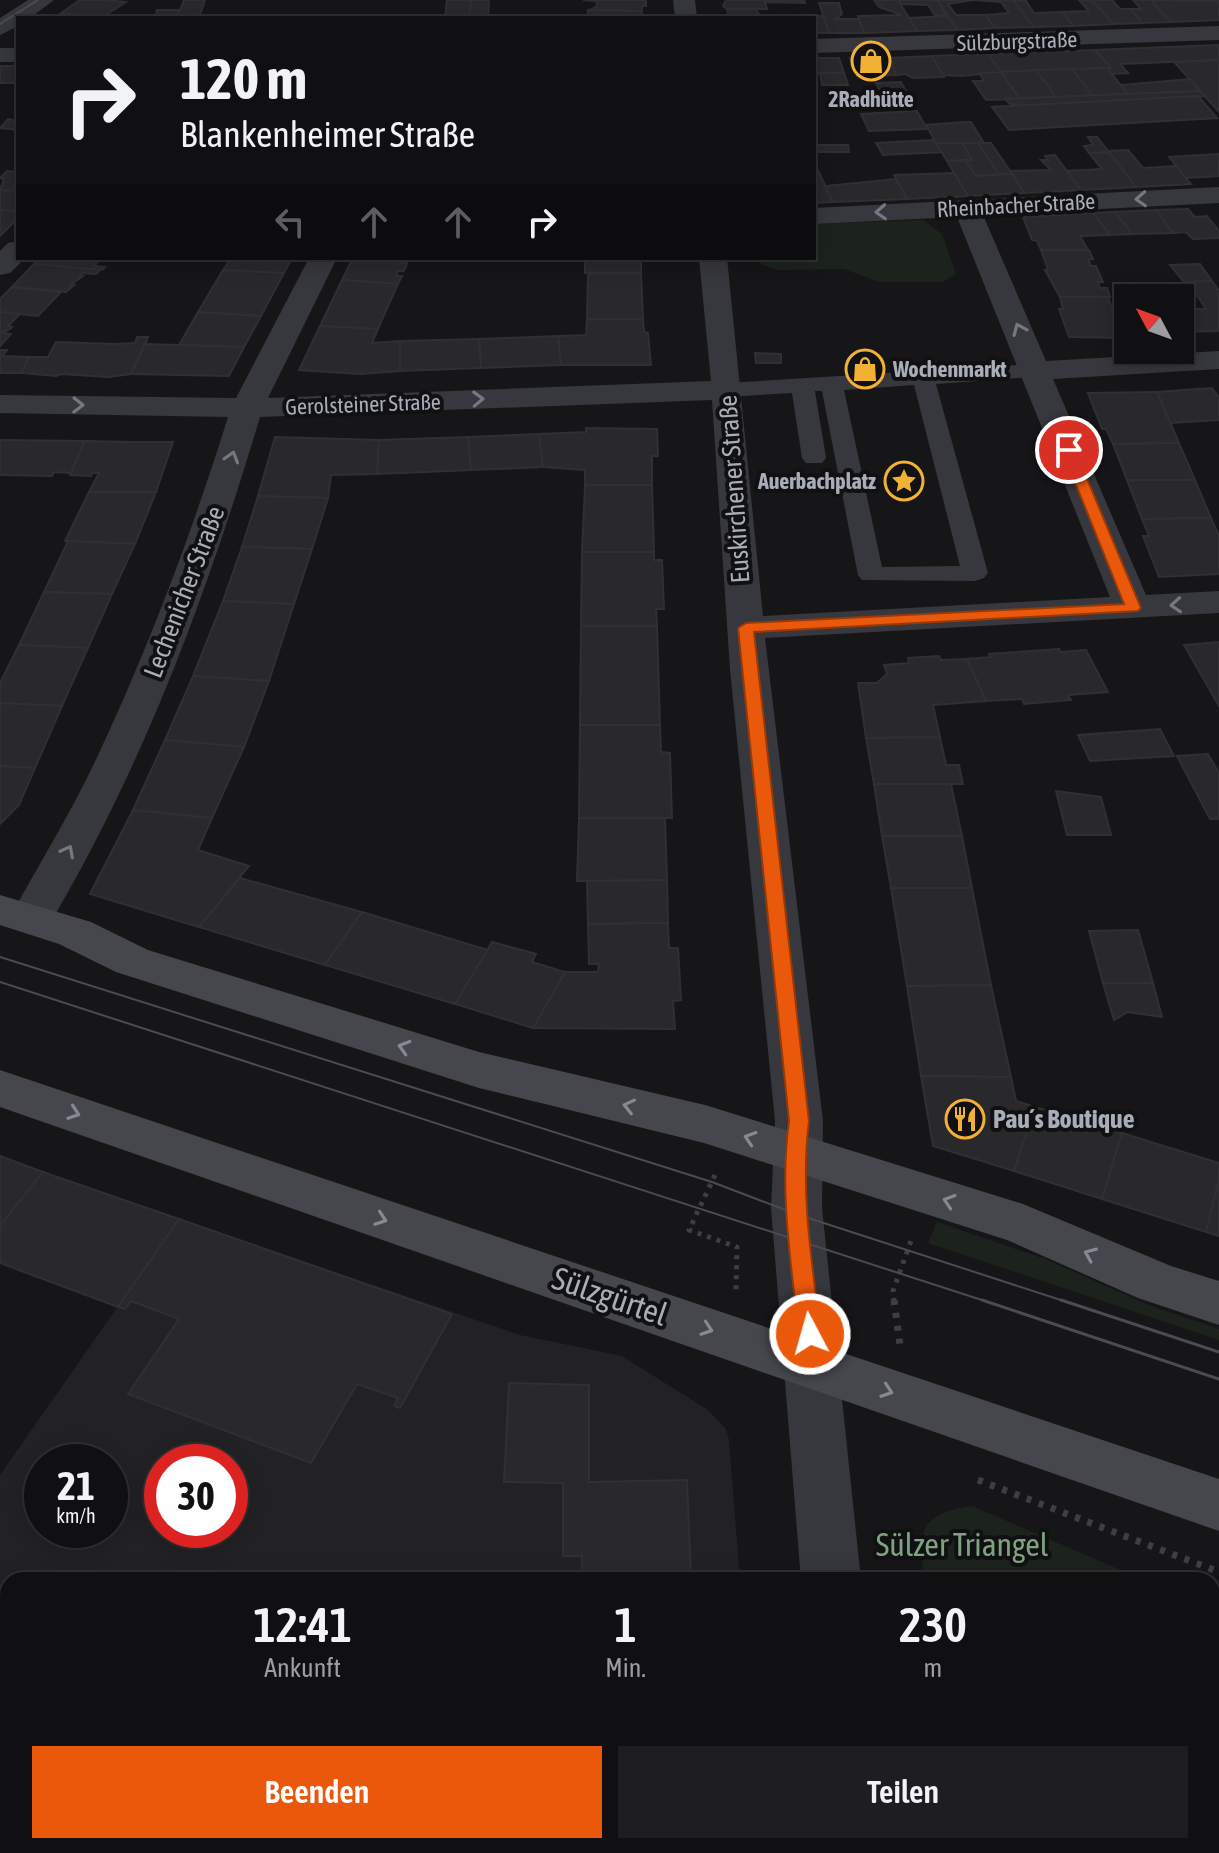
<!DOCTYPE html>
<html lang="de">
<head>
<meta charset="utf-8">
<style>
  :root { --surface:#101012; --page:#1e1e20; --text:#f1f3f6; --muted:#9c9d9f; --line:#303032; --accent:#ea580c }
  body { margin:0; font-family:"Asap Condensed",sans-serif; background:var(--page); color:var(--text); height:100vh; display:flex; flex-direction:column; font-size:30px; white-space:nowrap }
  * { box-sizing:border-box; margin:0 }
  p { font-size:26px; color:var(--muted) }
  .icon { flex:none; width:44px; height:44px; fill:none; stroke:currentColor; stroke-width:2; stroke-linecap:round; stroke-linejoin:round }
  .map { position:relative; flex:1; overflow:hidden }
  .side { position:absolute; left:0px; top:1572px; width:1220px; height:282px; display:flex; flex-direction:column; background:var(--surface); border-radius:24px 24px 0 0; box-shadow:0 4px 20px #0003,0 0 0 2px var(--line) }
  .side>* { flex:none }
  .top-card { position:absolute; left:16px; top:16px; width:800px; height:244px; border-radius:0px; box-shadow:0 4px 20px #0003,0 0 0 2px var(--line); background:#101012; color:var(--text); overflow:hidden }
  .needle { width:52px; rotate:311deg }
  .buttons { position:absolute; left:1114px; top:284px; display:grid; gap:16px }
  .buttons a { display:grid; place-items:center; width:80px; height:80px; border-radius:0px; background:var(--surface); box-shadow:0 4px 20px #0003,0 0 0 2px var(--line); font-size:40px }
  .speed { position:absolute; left:24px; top:1444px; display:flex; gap:16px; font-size:40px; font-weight:700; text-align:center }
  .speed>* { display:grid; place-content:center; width:104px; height:104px; border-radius:50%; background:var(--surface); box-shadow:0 4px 20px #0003,0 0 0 2px var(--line); line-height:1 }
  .speed small { font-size:20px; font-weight:400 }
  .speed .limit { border:12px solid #d22; background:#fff; color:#111 }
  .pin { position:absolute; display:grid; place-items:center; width:68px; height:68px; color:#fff; margin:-34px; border:4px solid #fff; border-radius:50%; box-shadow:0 2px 8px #0007 }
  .me { position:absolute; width:88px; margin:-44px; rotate:354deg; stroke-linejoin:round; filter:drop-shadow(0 0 6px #0008) }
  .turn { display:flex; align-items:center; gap:28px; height:168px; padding:0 32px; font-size:36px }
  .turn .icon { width:104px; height:104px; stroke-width:2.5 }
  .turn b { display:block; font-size:56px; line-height:68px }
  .lanes { display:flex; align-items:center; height:76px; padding:0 32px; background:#0003; justify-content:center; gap:40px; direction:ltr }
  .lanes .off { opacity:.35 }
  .eta { display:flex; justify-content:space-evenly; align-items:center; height:136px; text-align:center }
  .eta b { font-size:48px; font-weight:600; line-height:56px }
  .primary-button { display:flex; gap:16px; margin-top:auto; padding:16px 32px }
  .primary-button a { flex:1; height:92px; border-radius:0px; background:var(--accent); color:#fff; font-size:32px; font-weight:600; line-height:92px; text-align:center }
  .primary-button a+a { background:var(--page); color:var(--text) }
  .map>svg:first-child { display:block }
  .built { fill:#222225; fill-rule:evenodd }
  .green { fill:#1c231d }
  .building { fill:#29292c; stroke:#303034; stroke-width:2 }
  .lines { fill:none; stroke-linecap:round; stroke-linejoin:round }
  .path-far1 { stroke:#3d3f44; stroke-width:5; stroke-dasharray:4 6; stroke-linecap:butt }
  .path { stroke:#3d3f44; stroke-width:7; stroke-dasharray:5 8; stroke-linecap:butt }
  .service { fill:#37383d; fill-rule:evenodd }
  .minor { fill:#37383d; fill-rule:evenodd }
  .tertiary { fill:#37383d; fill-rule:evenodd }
  .secondary { fill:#45474d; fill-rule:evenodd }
  .tram-far1 { stroke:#4a4c52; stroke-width:2 }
  .tram { stroke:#4a4c52; stroke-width:3 }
  .oneway { stroke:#757881 }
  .oneway2 { stroke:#858993 }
  .route { fill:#ea580c; stroke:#983908; stroke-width:2 }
  .labels { text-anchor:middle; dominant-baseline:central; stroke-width:8; stroke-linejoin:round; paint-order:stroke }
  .far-street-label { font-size:22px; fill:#a8adb8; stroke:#111113 }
  .far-poi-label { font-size:22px; font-weight:bold; fill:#a8adb8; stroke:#111113 }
  .street-label { font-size:26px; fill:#a8adb8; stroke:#111113 }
  .poi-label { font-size:26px; font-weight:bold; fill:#a8adb8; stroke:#111113; text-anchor:start }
  .near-street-label { font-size:32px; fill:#a8adb8; stroke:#111113 }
  .near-park-label { font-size:32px; fill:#7fa381; stroke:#111113 }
</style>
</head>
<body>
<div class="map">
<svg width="1219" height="1853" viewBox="0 0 1219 1853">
  <rect width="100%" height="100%" fill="#161618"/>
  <path class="built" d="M179,1219L520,1335L622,1356L708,1410L726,1429L729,1440L740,1580H8V1846H761V1853H0V1475ZM42,1462H110V1530H42ZM162,1462H230V1530H162Z"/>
  <g class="green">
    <path d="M923,220L942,234L956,274L942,282H880L844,269L777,270L761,264L760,258H814V224Z"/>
    <path d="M937,1222L1045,1259L1151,1306L1219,1329V1340L928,1243Z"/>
    <path d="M972,1506L1144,1580H924C918,1532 918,1514 972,1506Z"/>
    <path d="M1212,1609L1219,1612V1853H961L960,1846H1212Z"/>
  </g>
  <g class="building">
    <path d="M80,0H105L126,2L101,18L61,13Z"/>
    <path d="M184,0H205L199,18H177Z"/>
    <path d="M447,0H471L469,18H445Z"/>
    <path d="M471,0H489L488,18H469Z"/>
    <path d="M583,0H642L646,1V6H642V11L590,10L597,6L596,1Z"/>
    <path d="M726,0H804L805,3L765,2L767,9H727L723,6Z"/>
    <path d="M874,0H898L917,31L864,33L858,16L902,15L879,7Z"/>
    <path d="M898,0H937L946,15H935L928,5L901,4Z"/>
    <path d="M937,0H973L948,4L956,15H985L995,28L957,30Z"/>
    <path d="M973,0H1013L1034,27L995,28L985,15L1009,13L1001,2Z"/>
    <path d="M1013,0L1026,1L1034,13L1062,12L1074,26L1034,27Z"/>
    <path d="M1079,0H1092L1114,24L1074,26L1062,12L1089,11Z"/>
    <path d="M1092,0H1112L1120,9H1131L1142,23L1114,24Z"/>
    <path d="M1133,0H1151L1171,22L1142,23L1131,9H1141Z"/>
    <path d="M1151,0L1219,1V20L1171,22Z"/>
    <path d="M819,3H839L842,14L836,19H859L864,33H829Z"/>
    <path d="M727,9H756L761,18H729Z"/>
    <path d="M157,10H180L177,18H155Z"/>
    <path d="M588,10L642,11V15L648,18H588Z"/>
    <path d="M810,16H823L829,33H814V18Z"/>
    <path d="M948,16L957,30L917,31L909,18Z"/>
    <path d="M1219,45V60L1120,64L1128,73L1111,74L1107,68H1111L1095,50Z"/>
    <path d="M1095,50L1111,68L1001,72L988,54Z"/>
    <path d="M988,54L1001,72L962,76L943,75L932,56Z"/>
    <path d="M932,56L944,77L913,78L905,74L896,75L890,58Z"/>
    <path d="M814,58H839L844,73L814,74Z"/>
    <path d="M850,58H890L896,75L857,76Z"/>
    <path d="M1219,60V112L1174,62Z"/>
    <rect x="0" y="66" width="18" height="17"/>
    <path d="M1107,68L1128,94L1092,95L1072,69Z"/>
    <path d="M1072,69L1092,95L1056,97L1036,70Z"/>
    <path d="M1036,70L1056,97L1019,98L1001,72Z"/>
    <path d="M1001,72L1019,98V99L986,100L973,81H984L979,73Z"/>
    <path d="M820,73H844L848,85H822Z"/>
    <path d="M1190,79L1200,91L1128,94L1121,85Z"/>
    <path d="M901,82L911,101L885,102L876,83Z"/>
    <path d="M1200,91L1205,96L1033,105L1010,104L1005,99Z"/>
    <path d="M1198,96L1217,118L1009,130L992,107Z"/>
    <path d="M917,111L927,129L869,131L861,114Z"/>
    <path d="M8,119L18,121V130L0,128Z"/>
    <path d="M965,122H971L984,143H936L926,125Z"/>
    <path d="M1088,137H1097L1109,152L1089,153L1084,146L1093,145Z"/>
    <path d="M934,140L942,152L883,155L876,143Z"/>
    <path d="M936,143H962L972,160L947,161Z"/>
    <path d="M962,143H978L999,174L976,176L965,160H972Z"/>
    <path d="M978,143H991L1012,174H999Z"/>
    <path d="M848,145L849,152H814L816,145Z"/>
    <path d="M1128,150L1143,168L1176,166L1191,184L1136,187L1108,151Z"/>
    <path d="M1109,152L1136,187L1081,190L1067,171L1102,169L1089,153Z"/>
    <path d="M1219,154V176L1186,178L1169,157Z"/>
    <path d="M1055,155L1081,190L1024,193L1011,171L1051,170L1041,160H1048L1045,156Z"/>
    <path d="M965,160L976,176L1012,174L1024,193L968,196L947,161Z"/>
    <path d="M814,170H818L833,202L814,203Z"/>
    <path d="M7,171L18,172V191L0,190L4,179L0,178Z"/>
    <path d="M954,173L968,196L907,199L894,175Z"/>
    <path d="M896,179L907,199L833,202L825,186Z"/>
    <path d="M0,190L18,191V212L0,210Z"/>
    <path d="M1188,209L1195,217L1207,216L1219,231V238L1193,239L1186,232L1173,233L1156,210Z"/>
    <path d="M0,210L18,212V218L0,236Z"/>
    <path d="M1156,210L1173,233L1132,234L1115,212Z"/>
    <path d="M1115,212L1132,234L1110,235L1093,213Z"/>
    <path d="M1093,213L1110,235L1080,236L1088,250H1041L1037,241L1032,240L1023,217Z"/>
    <path d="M1041,250H1089L1093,259H1088L1091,266H1096L1103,282H1098L1100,288H1107L1110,297H1060L1045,270H1048Z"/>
    <path d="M40,258H101L94,266L105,267L102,270L34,264Z"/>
    <path d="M231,258H292L284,273L223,270Z"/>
    <path d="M353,258H410H403L402,263H407L404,271H398L396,276H402L398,284L342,280Z"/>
    <rect x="585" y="258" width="56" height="15"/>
    <path d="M34,264L100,270L96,274L82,273L79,276H83L70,285H74L66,292L12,287Z"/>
    <path d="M1200,264L1212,281L1184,282L1170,265Z"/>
    <path d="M223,270L284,273L261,316L198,312Z"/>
    <path d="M641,273L643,319H587L588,274Z"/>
    <path d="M342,280L398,284L378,329L320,326Z"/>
    <path d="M1188,282L1212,281L1219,291V331L1180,332V309H1206Z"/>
    <path d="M12,287L61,292L38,316L0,312V299Z"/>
    <path d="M1060,297H1108L1112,309H1128V338L1069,337L1059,309H1063Z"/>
    <path d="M0,312L20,314L8,326L12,327L10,329L2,333L11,334L0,346Z"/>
    <path d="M198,312L261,316L244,347L179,345Z"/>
    <path d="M587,319H643L644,332L648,333L651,365H561L558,336L586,335Z"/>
    <path d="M320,326L378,329L372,343L400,341V371L360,374L299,370Z"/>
    <path d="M558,336L561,365L481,368L479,339Z"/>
    <path d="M137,337H148L131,374L108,377L61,374L56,376L21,373L29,357H48L56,342L116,344L135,343Z"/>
    <path d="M479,339L481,368L400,371V341Z"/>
    <path d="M145,344L179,345L244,347L229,376L131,374Z"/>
    <path d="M0,350H7L2,356L29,357L21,373H0Z"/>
    <path d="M755,353L781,354V363H756Z"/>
    <path d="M1212,388L1219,398V420L1170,423L1157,392Z"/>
    <path d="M1157,392L1179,443L1113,444L1106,429H1102L1088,393Z"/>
    <path d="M586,428L657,429L658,456H652V485H585V470L543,467L539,434L586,432Z"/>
    <path d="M539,434L543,467L471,470L468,437Z"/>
    <path d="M275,437L379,440L377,474L331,475L328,498L258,496Z"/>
    <path d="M468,437L471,470L377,474L379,440Z"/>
    <path d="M0,440L85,441L71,473L54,472L52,476L0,475Z"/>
    <path d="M85,441L134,442H173L156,492H89L99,473H92L91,476L70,475Z"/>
    <path d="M1179,443L1195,480H1127L1113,444Z"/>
    <path d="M1127,480H1195L1211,518L1142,519Z"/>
    <path d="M585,485H652L654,552H582Z"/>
    <path d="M89,492H156L135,544L65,541Z"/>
    <path d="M258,496L328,498L312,549L242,547Z"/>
    <path d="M1211,518L1219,536V574L1159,577L1143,536H1149L1142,519Z"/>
    <path d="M68,541L135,544L112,594L44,592Z"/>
    <path d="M242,547L312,549L294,604L223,601Z"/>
    <path d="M582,552H654V560H662L664,609H656L657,626H581Z"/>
    <path d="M44,592L112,594L88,648L19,645Z"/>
    <path d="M223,601L294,604L269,681L193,676Z"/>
    <path d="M581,626H657L660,725H580Z"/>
    <path d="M1219,642V706L1184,645Z"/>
    <path d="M19,645L88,648L62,706L0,703V683Z"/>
    <path d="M1059,649L1061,652L1086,650L1108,692L1068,695L1071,700L1024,704L1022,699L986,701L967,659L991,657L989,654Z"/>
    <path d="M939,656L941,660L967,659L986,701L933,705L940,737L866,738L858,683H877L887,674L884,665L909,663L908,658Z"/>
    <path d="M193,676L269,681L244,747L165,740Z"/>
    <path d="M0,703L62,706L35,768L0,766Z"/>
    <path d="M580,725H660L661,752L670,753L672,818H579Z"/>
    <path d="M1160,729L1174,756L1090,761L1078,735Z"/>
    <path d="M940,737L946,765H959L963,784H874L866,738Z"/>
    <path d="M165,740L244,747L212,818L133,810Z"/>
    <path d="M1208,754L1219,773V819H1210L1177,756Z"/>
    <path d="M0,766L35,768L19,805L0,824Z"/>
    <path d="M874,784H951L962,836H882Z"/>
    <path d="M1056,791L1101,797L1111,835H1067Z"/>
    <path d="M133,810L212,818L198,850L249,866L199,927L90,894Z"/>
    <path d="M579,818H665L667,880L577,881Z"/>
    <path d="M882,836H962L972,888H891Z"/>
    <path d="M240,878L362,912L325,965L199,927Z"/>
    <path d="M667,880L668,923L588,924L587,881Z"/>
    <path d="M891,888H972L991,985L907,986Z"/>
    <path d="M362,912L488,950L455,1004L325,965Z"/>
    <path d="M668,923L669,948H678L681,1000L673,1001L675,1029L533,1028L565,972H598L599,964H589L588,924Z"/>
    <path d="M1138,930L1153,983H1103L1089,931Z"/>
    <path d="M492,942L536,954L532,962L565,972L533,1028L455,1004Z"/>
    <path d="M1103,983H1153L1162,1017L1128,1012L1114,1020Z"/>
    <path d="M991,985L1011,1077L921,1076L907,986Z"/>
    <path d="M921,1076L1011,1077L1016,1101L1035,1107L1014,1171L933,1146Z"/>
    <path d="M1035,1107L1122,1133L1102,1199L1014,1171Z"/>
    <path d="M1122,1133L1219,1163V1179L1206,1232L1102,1199Z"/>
    <path d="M0,1156L43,1172L0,1226Z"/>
    <path d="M43,1172L179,1219L118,1307L0,1263V1226Z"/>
    <path d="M1219,1179V1236L1206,1232Z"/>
    <path d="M179,1219L452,1314L400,1408L394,1406L398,1398L357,1384L311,1463L128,1394L179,1319L131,1301L125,1309L118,1307Z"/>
    <path d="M509,1383L589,1385V1482L687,1480L691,1580H582V1556H563V1483L504,1482Z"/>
    <path d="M238,1846H701V1853H237Z"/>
  </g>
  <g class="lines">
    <g class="path-far1">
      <path d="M715,1175L689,1230L737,1247L736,1290"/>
      <path d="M894,1302L893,1291L912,1238"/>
    </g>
    <g class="path">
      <path d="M894,1300L900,1345"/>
      <path d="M978,1480L1219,1572"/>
    </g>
    <path class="service" d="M1036,364L1044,366L1047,371L1044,376L936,384L988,573L984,578L975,581L862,580L858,575L822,391H815L826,458L822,463H806L802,458L792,393L727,397L719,395L716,390L719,385L727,383ZM914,385L960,566L882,567L844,390Z"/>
    <g class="minor">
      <path d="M673,0H695L697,18H675Z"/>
      <path d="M1219,26V40L814,53V39Z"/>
      <rect x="0" y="48" width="18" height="14"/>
      <path d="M1219,187V203L983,215L1046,361L1219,351V369L1053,379L1146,595L1219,591V613L765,638L823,1121L822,1208L861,1580H801L771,1208L775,1121L730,669L712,400L260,417C207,595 142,770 46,930L31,934L16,930L9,919C39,864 73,810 99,753C150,644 192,532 228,417L0,413V395L236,398L309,258H337L268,398L711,381L699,258H727L763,616L1110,597L957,217L814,224V208Z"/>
      <path d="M18,241V258H25L10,273L0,275V251L8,243Z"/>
      <rect x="821" y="1846" width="66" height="7"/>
    </g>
    <path class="tertiary" d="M28,0H54L30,18H18V26L0,35V18Z"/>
    <g class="secondary">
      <path d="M0,895L91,922L148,950L479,1052L705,1105L1023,1204L1171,1266L1219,1281V1325L1138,1298L1007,1240L704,1143L479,1088L116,972L59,944L0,925Z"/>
      <path d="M0,1070L1219,1479V1531L0,1107Z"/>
    </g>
    <g class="tram-far1">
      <path d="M0,24L38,0"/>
      <path d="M0,957L712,1182L796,1214L1067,1302"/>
      <path d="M0,982L988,1302"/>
    </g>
    <g class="tram">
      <path d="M982,1300L1219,1379"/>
      <path d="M1061,1300L1219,1352"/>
    </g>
  </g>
  <defs><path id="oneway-chevron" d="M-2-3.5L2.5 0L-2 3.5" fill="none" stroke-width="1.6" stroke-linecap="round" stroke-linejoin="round" transform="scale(2)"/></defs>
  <g class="oneway">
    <use href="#oneway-chevron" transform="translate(1141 199) rotate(177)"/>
    <use href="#oneway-chevron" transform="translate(881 212) rotate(177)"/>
    <use href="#oneway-chevron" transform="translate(1019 329) rotate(-113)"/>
    <use href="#oneway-chevron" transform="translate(478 399) rotate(-2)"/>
    <use href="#oneway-chevron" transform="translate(78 405) rotate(1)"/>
    <use href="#oneway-chevron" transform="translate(232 457) rotate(-73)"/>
    <use href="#oneway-chevron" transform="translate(1176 605) rotate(176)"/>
    <use href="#oneway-chevron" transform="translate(68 851) rotate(-62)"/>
  </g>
  <g class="oneway2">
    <use href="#oneway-chevron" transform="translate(404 1047) rotate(-163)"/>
    <use href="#oneway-chevron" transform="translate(629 1106) rotate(-167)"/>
    <use href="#oneway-chevron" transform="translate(74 1113) rotate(19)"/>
    <use href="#oneway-chevron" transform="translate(750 1138) rotate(-162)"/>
    <use href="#oneway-chevron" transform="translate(949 1201) rotate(-162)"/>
    <use href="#oneway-chevron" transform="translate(381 1219) rotate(19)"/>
    <use href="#oneway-chevron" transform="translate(1090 1254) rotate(-157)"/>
    <use href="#oneway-chevron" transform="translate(707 1329) rotate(19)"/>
    <use href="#oneway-chevron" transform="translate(887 1391) rotate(19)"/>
  </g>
  <path class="route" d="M1069,446L1075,450L1141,608L1138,611L754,632L809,1121C800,1192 812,1263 821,1334L818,1340L810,1343L802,1340L799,1334C791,1263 779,1192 789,1121L738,628L746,623L1124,604L1062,450Z"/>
  <defs>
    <symbol id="shop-ring" viewBox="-11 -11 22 22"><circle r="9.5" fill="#111113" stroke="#f2b134" stroke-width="1.5"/><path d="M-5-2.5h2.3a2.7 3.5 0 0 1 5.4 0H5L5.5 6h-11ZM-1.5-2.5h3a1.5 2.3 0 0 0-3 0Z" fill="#f2b134"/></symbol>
    <symbol id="sight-ring" viewBox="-11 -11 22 22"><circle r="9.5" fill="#111113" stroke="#f2b134" stroke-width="1.5"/><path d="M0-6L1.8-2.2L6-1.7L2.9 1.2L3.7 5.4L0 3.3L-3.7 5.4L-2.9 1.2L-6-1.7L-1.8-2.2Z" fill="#f2b134"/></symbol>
    <symbol id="restaurant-ring" viewBox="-11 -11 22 22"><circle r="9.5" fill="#111113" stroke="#f2b134" stroke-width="1.5"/><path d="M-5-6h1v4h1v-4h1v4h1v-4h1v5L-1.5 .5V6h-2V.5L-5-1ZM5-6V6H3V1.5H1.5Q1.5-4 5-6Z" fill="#f2b134"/></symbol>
  </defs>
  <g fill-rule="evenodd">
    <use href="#shop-ring" x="849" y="39" width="44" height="44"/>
    <use href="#shop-ring" x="843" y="347" width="44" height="44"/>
    <use href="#sight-ring" x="882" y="459" width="44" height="44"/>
    <use href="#restaurant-ring" x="943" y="1097" width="44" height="44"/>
  </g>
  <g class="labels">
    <g class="far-street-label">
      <text transform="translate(1017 41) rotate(-2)">Sülzburgstraße</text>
      <text transform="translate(1016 205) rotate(-3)">Rheinbacher Straße</text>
      <text transform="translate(363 404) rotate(-2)">Gerolsteiner Straße</text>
    </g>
    <g class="far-poi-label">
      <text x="871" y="99">2Radhütte</text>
      <text x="893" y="369" text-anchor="start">Wochenmarkt</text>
      <text x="876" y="481" text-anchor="end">Auerbachplatz</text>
    </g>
    <g class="street-label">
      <text transform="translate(734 489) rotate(-94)">Euskirchener Straße</text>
      <text transform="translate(184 592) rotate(-69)">Lechenicher Straße</text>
    </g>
    <g class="poi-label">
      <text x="993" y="1119">Pau´s Boutique</text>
    </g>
    <g class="near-street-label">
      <text transform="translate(610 1296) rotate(19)">Sülzgürtel</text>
    </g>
    <g class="near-park-label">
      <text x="962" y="1544">Sülzer Triangel</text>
    </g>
  </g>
</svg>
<div class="buttons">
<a><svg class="needle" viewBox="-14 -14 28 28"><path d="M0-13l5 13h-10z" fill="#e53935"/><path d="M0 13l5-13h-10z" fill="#9c9d9f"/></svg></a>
</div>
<div class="speed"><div>21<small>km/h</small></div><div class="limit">30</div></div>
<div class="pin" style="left:1069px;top:450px;background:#d93025"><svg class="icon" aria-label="arrive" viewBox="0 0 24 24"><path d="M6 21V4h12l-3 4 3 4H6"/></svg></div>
<svg class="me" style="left:810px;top:1334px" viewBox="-20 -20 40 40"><circle r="17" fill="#ea580c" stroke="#fff" stroke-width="3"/><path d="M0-11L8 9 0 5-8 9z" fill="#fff"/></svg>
<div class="top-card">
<div class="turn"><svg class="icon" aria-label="right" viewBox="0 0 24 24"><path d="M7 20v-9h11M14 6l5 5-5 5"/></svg><div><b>120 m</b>Blankenheimer Straße</div></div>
<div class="lanes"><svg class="icon off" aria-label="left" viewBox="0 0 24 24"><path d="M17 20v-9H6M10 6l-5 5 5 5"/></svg><svg class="icon off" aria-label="ahead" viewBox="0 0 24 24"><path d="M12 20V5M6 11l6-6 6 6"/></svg><svg class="icon off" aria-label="ahead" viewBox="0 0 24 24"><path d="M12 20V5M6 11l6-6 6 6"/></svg><svg class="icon" aria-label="right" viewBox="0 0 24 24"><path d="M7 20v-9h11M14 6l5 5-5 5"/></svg></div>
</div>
<section class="side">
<div class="eta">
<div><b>12:41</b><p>Ankunft</p></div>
<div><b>1</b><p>Min.</p></div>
<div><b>230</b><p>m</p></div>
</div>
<div class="primary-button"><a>Beenden</a><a>Teilen</a></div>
</section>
</div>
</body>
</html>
